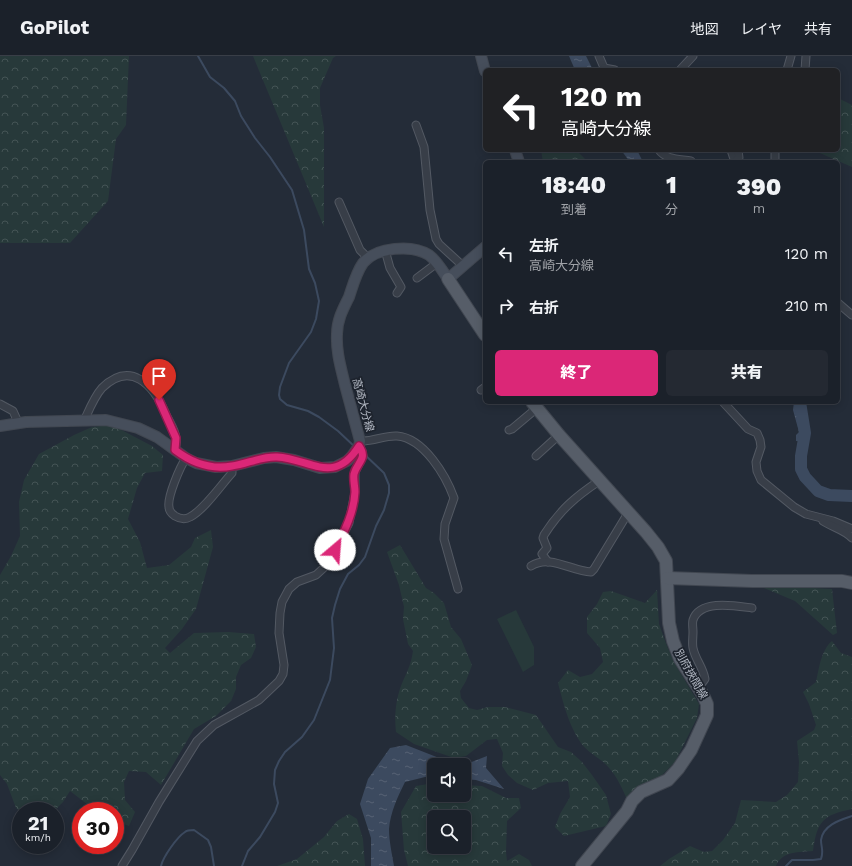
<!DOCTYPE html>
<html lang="ja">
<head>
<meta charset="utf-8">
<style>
  :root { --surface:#1b212a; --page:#242932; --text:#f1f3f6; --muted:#a0a3a8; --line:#393e47; --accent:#db2777 }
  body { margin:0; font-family:"Work Sans","Noto Sans JP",sans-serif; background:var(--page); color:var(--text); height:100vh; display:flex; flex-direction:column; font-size:15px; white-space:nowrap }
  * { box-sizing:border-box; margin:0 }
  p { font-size:13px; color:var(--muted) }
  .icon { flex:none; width:22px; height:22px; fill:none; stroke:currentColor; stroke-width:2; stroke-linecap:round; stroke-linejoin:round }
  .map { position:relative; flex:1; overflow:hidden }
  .drawer { position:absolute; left:483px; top:104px; width:357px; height:244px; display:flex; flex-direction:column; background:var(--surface); border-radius:6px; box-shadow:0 2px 10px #0003,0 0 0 1px var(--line) }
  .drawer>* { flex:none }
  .banner { position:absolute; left:483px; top:12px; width:357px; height:84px; border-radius:6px; box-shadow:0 2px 10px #0003,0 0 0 1px var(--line); background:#202124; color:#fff; overflow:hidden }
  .fabs { position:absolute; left:427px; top:702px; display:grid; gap:8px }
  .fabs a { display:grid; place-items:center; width:44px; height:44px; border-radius:6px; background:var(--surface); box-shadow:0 2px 10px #0003,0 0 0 1px var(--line); font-size:20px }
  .speed { position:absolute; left:12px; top:746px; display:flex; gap:8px; font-size:20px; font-weight:700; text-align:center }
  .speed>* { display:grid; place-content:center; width:52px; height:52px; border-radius:50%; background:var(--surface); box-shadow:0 2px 10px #0003,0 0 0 1px var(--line); line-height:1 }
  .speed small { font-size:10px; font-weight:400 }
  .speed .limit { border:6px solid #d22; background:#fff; color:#111 }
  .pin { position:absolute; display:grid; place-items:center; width:34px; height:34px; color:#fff; margin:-41px -17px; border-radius:50% 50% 50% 0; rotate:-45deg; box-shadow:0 0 4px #0007 }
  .pin .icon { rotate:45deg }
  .me { position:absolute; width:44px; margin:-22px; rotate:27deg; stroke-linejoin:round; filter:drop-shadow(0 0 3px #0008) }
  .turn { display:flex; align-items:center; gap:14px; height:84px; padding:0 12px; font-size:18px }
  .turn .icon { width:52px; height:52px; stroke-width:2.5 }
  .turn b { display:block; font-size:28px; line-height:34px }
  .eta { display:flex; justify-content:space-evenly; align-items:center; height:68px; text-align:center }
  .eta b { font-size:24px; font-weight:800; line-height:28px }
  .cta { display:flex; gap:8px; margin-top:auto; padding:8px 12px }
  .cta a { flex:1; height:46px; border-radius:6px; background:var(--accent); color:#fff; font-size:16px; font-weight:800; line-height:46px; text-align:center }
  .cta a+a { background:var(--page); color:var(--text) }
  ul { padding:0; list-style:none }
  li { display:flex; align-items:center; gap:12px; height:52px; padding:0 12px }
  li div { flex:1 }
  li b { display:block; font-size:15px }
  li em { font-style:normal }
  header { display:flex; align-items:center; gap:24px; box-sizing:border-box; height:56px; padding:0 20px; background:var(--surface); border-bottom:1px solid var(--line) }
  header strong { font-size:19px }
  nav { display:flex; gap:22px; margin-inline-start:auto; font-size:14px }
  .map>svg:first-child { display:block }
  .grass { fill:#27393a }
  .forest { fill:url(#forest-crowns); fill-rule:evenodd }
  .water { fill:url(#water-ripples) }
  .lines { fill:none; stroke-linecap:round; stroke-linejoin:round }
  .stream { stroke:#3c4a5f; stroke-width:2 }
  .river { stroke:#3c4a5f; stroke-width:12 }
  .minor-casing { stroke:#535963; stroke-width:9 }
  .secondary-casing { stroke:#414751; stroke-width:12 }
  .primary-casing { stroke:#414751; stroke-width:14 }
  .minor { stroke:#383e48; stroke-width:7 }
  .secondary { stroke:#464e5b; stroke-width:10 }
  .primary { stroke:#565d68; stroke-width:12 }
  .route-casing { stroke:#8e194d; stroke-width:10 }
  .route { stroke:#db2777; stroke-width:7 }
  .labels { text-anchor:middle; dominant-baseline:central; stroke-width:3.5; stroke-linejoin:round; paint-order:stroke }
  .street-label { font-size:11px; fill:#b3b9c4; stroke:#1d232d }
</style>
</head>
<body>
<header>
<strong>GoPilot</strong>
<nav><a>地図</a><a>レイヤ</a><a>共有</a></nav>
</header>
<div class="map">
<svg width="852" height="810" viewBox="0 0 852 810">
  <defs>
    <pattern id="forest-crowns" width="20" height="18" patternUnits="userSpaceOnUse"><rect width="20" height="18" fill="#27393a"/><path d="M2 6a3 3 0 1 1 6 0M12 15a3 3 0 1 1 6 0" fill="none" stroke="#445455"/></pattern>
    <pattern id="water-ripples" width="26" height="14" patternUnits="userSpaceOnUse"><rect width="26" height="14" fill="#3c4a5f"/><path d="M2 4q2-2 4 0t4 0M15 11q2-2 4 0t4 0" fill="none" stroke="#566274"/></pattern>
  </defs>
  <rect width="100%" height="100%" fill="#242c38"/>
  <path class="grass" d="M516,554L534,591V609L523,616L497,563Z"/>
  <g class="forest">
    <path d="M0,0H129L126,69L116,83L108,145L70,187H0Z"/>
    <path d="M253,0H336L333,2L320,32V49L324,72V171Z"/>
    <path d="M838,42L852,49V111L813,94H838Z"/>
    <path d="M541,94H576L588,106H543Z"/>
    <path d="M112,369L152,390L163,399L162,415L145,417L137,432L128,463L140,486L147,512L169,509L191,491L195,482L211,474L213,491L196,553L182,573L165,592L170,597L194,577L228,576L254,578L256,591L251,602L241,609L236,621V633L231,645L216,660L194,673L161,729L146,716L129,715L124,726L125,744L135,756L129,770L115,765V755H96L70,735L63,746L54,755L21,756L16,752L7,728L0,719V519L11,500L20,480L19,446L24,424L39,398L74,379L92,371Z"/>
    <path d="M400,489L426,532L434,537L444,547L451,571L461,583L472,609L466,625L460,635L461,642L469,652L477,654L488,651H505L536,659L558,691L571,696L582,706L592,719L606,739L611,758L606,770L564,780L555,771L560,758L570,741L568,725L548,727L533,734L517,727L508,719L502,710L503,697L497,683L487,684L466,700L454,702L414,688L396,676C394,659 396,641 403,625C408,614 411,608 413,595L408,588L403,563L404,551L399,529L387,496Z"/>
    <path d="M795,531L832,533L837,577L833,579L795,545L764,532Z"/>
    <path d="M657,534L659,568L667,590L675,608L699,648L697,662L675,706L660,721L627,743C620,728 615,716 602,705C594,699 584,693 579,684C568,667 563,646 558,627L568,614L580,621L592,618L603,606L600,592L587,577V561L597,548L603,536L611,535L645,547Z"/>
    <path d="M832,585L841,597L852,601V753C823,759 817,765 813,795C799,796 782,795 776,810H660L669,803L690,790L704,796L712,795L723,784L735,767L741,744L776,746L787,739L798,726L799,706L797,685L814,674L816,669L809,648L803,636L816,626C819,613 821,594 832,585Z"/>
    <path d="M434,727V739H464V729L482,730L506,742H519L521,752L507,765L506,796L507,805L519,798L529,804L532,810H408L404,794L401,756L416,730ZM434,761H464V791H434Z"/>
    <path d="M349,758L357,763L363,783L365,810H277L297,803L324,781L337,765Z"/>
  </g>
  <g class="water">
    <path d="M569,0H586L593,14H575Z"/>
    <path d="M621,94H637L643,106H630Z"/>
    <path d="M794,346H803C808,360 810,372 807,386L796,385V379L799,376L793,354Z"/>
    <path d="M406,689L457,709H434V720H429L405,726C398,740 390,757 389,773C389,785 392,798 394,810H371V782L360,748L368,723L390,692Z"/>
    <path d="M487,700L486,712L504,733L476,724L464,723V709Z"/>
  </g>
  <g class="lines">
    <g class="stream">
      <path d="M198,0L210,21L224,32L235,45L241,60L255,82L270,101L292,134L304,174L309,213L315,227L319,245L316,263L311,276L289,307L280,331L279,339L280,343L287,349L308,355L319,361L338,375L355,391"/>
      <path d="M161,810C163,801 177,781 185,776C187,774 191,774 194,774L208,784L211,791L214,810"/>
      <path d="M242,810L248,795L260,781L275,756L278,747L274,728L275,714L279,705L285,696L302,681L314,664L330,624L334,592L332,562L335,549L340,533L348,518L359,509L365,501L376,470L384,454L389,437V429L384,417L364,398"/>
      <path d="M786,810L792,804H813L821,803C824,794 821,792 821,784C823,769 840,764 852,760"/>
    </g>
    <path class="river" d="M800,346L805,377L801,400V413L805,421L818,435L829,439L852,440"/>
    <defs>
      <g id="minor">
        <path d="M599,0L605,14"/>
        <path d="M604,12L615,14"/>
        <path d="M680,14L693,0"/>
        <path d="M787,14L791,0"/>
        <path d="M805,14L806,0"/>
        <path d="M416,69L424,91L430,154L436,183L439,188L463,210"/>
        <path d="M659,94C666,104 680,103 691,105"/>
        <path d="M731,94L735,106"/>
        <path d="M735,105L739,102L738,94"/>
        <path d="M775,106V94"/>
        <path d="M339,146L360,194L369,203"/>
        <path d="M385,194L390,212L401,231L397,237"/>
        <path d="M417,222L437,207"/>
        <path d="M838,247L852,259"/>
        <path d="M481,334L485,331"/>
        <path d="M723,346L748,373L757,377L760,384L761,391L756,406L757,415L761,424L794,451L806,458L833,465L852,473"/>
        <path d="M0,348L13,355L18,366"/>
        <path d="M84,365C89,354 94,341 102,332C131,304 153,329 165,356C168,364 175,373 176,382C177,385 176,390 175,394"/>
        <path d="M509,374L512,373L537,352"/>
        <path d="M360,385C373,386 385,379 397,380C424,382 446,420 454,442L445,468L444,483L458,533"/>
        <path d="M536,400L559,379"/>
        <path d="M186,402C180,411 167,441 169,451C169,455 172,458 175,460C180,463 185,464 190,461C204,454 221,429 232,417V410"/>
        <path d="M823,465C832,471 845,474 852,482"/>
        <path d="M548,506L542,498L547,492L543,482L544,479C560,454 575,441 599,425"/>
        <path d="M531,510C550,498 571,515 591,516L594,513L628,457"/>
        <path d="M699,631L705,623C703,611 695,603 693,592C692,587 693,581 693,576C693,572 692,567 693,564C700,543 736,550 752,552"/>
        <path d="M122,810L132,794L159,746L197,685L214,669L259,644L279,625L283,618L284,609L279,577L280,557L282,546L289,533L297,526L316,519L328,508L349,467L355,436V416L363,400L362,395L359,390"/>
      </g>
      <g id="secondary">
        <path d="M481,0L485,15"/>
        <path d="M515,94L519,106"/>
        <path d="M0,370L26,366L106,364L138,372L157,381L186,402L196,407L216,411L232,410L264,402L276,401L294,404L320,412L335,411L347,405L352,400L359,390L360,385C355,367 350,348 345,329C341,312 336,296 337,278C337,264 343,253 349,241C353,229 356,217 363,207C376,191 412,188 429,199C437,205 442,214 448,223L485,191"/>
      </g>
      <g id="primary">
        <path d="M448,223L485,279"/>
        <path d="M532,346L559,379L646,476L658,491L666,505L669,567L673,585L680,603L703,639L707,648V659L691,694L678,713L668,724L641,736L632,745L627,755L582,810"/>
        <path d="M667,522L752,525H842L852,527"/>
      </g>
    </defs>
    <use href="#minor" class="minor-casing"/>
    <use href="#secondary" class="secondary-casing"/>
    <use href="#primary" class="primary-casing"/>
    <use href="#minor" class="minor"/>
    <use href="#secondary" class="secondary"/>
    <use href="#primary" class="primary"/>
  </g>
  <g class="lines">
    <defs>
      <path id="route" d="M159,344L176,382L175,394C192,407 211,414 232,410C247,408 262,400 277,401C311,403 334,430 359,390C368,403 357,406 354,418C353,424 355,430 355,436C354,457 344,476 335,494"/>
    </defs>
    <use href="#route" class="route-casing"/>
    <use href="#route" class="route"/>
  </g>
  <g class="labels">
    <g class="street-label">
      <text transform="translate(363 349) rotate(75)">高崎大分線</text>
      <text transform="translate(691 618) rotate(61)">別府挾間線</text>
    </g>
  </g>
</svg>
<div class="fabs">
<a><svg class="icon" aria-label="sound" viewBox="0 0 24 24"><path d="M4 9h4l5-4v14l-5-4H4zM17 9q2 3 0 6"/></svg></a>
<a><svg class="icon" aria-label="search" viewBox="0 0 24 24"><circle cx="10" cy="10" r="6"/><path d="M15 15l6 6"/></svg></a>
</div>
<div class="speed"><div>21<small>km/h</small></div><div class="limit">30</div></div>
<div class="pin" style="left:159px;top:344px;background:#d93025"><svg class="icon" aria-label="arrive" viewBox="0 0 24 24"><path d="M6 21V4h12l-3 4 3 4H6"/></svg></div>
<svg class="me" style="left:335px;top:494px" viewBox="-20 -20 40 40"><circle r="19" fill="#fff"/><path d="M0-13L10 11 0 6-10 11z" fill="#db2777"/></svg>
<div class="banner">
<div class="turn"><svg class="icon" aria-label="left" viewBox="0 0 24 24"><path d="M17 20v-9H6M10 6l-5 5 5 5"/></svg><div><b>120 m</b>高崎大分線</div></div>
</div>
<section class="drawer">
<div class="eta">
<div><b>18:40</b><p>到着</p></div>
<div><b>1</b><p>分</p></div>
<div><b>390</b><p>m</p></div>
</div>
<ul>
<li><svg class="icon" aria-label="left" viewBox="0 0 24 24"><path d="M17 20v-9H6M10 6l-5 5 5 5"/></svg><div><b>左折</b><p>高崎大分線</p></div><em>120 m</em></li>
<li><svg class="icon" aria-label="right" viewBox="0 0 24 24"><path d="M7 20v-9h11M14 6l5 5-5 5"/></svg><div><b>右折</b></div><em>210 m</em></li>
</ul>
<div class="cta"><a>終了</a><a>共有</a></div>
</section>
</div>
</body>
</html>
